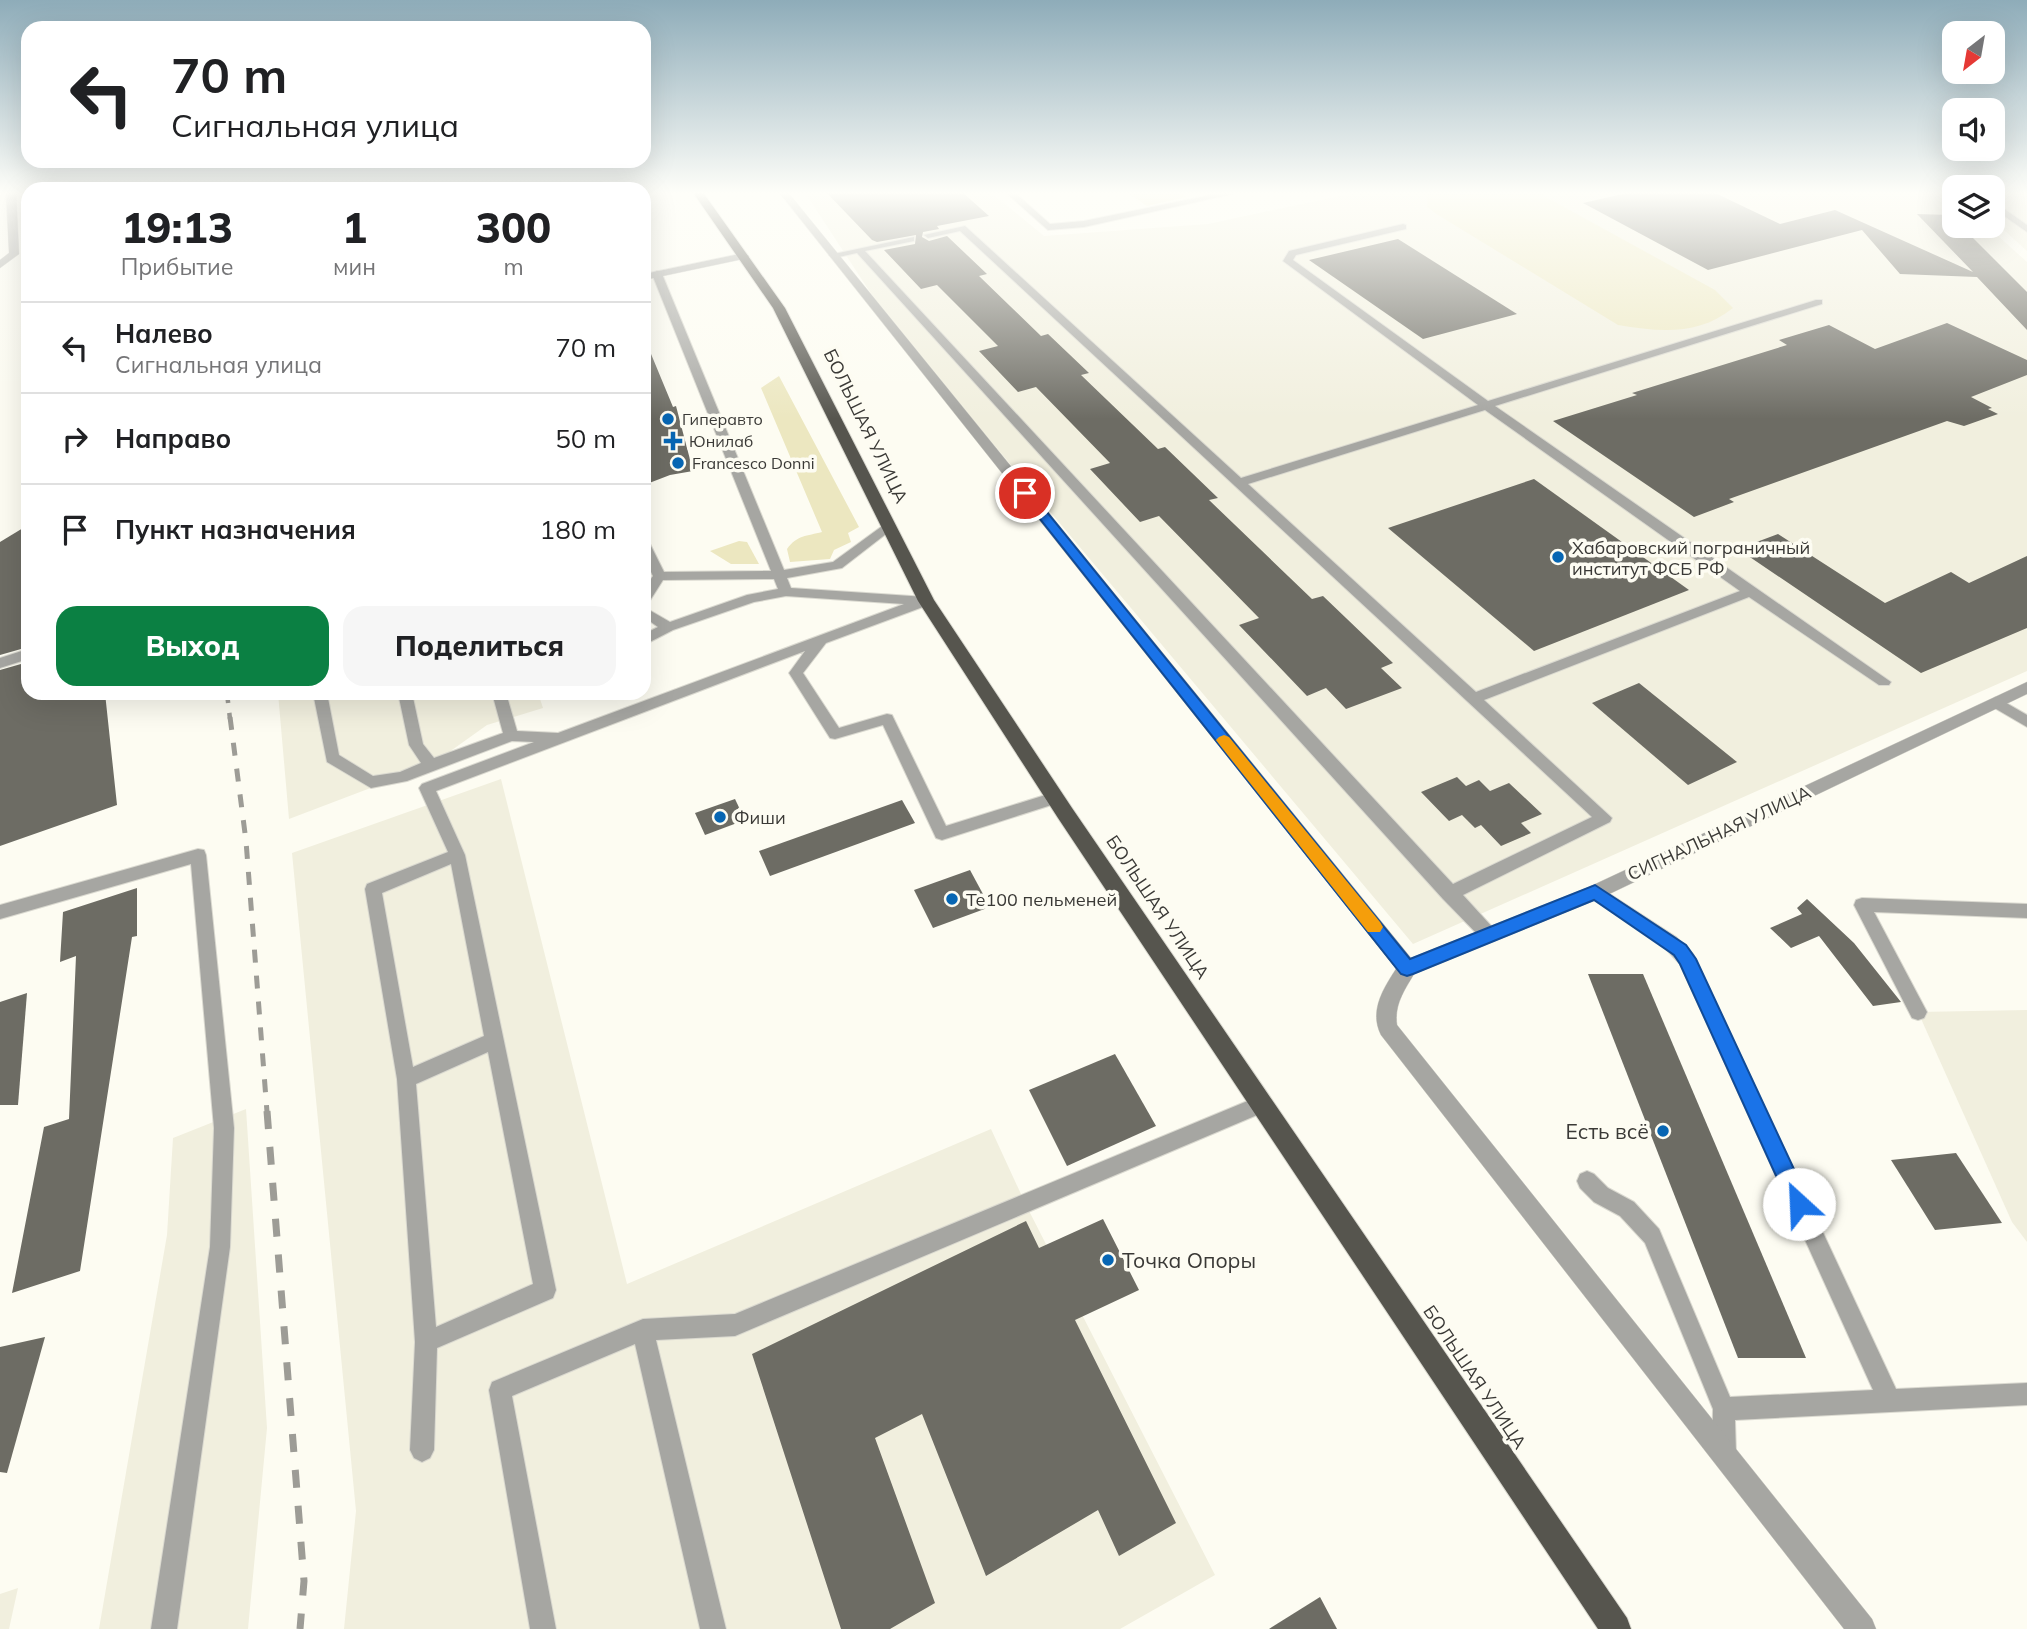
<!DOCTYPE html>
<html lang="ru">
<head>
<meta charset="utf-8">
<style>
  :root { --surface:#fff; --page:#f6f6f6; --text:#202124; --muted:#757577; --line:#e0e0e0; --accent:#0b8043 }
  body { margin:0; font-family:Mulish,sans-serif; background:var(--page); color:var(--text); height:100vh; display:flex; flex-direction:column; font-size:26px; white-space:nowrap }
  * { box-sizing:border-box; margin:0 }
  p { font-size:23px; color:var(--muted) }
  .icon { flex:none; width:38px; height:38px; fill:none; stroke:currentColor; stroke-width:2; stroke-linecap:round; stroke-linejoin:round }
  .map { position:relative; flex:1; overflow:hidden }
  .sheet { position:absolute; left:21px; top:182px; width:630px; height:518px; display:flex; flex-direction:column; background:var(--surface); border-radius:21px; box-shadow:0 7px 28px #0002 }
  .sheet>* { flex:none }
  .top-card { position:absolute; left:21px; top:21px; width:630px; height:147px; border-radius:21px; box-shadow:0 7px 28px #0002; background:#fff; color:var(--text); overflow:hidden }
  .needle { width:46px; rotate:211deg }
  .fabs { position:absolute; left:1942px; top:21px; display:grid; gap:14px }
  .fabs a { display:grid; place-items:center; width:63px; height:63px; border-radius:14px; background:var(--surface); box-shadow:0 7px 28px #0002; font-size:35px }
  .pin { position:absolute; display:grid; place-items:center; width:60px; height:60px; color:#fff; margin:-30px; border:4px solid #fff; border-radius:50%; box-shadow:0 2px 7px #0007 }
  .me { position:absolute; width:77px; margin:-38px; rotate:335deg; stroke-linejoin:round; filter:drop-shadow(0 0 5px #0008) }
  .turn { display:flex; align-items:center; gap:24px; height:147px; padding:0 35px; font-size:32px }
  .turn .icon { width:91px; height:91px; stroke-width:2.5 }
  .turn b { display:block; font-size:49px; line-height:60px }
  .eta { display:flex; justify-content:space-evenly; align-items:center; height:119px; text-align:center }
  .eta b { font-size:42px; font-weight:800; line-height:49px }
  .primary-button { display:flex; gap:14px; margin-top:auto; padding:14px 35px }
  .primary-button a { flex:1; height:80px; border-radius:21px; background:var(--accent); color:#fff; font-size:28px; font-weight:800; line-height:80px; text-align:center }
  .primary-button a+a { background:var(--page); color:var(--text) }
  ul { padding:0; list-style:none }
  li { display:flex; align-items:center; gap:21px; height:91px; padding:0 35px; border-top:2px solid var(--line) }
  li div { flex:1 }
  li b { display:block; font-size:26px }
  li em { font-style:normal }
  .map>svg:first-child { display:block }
  .built { fill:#f1efde }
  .green { fill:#ece7c0 }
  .building { fill:#6d6c64 }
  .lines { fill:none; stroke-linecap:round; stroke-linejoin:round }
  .service-casing { stroke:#dad9d0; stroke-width:2 }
  .minor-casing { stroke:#dad9d0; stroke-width:1 }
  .trunk-casing { stroke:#dad9d0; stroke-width:2 }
  .service { fill:#a6a6a2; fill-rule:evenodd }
  .minor { fill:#a6a6a2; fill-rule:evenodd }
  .trunk { fill:#56554e; fill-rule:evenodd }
  .rail-far3 { stroke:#9d9c96; stroke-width:3.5; stroke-dasharray:8 8; stroke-linecap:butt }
  .rail-far2 { stroke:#9d9c96; stroke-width:4.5; stroke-dasharray:10 10; stroke-linecap:butt }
  .rail-far1 { stroke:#9d9c96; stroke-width:5; stroke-dasharray:13 13; stroke-linecap:butt }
  .rail { stroke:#9d9c96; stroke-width:7; stroke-dasharray:18 18; stroke-linecap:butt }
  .route { fill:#1a73e8; stroke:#114b97; stroke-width:2 }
  .slow { fill:#f59e0b }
  .poi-dot { fill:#0766b3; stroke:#fdfcf2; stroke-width:2.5 }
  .labels { text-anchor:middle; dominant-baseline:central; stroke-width:7; stroke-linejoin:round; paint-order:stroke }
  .far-poi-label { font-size:16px; fill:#3a3936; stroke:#fdfcf2; text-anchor:start }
  .street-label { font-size:18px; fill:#3a3936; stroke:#fdfcf2 }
  .poi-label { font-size:18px; fill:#3a3936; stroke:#fdfcf2; text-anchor:start }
  .near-poi-label { font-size:21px; fill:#3a3936; stroke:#fdfcf2; text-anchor:end }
</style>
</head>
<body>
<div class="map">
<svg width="2027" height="1629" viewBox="0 0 2027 1629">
  <rect width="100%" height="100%" fill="#fdfcf2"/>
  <g class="built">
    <path d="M804,191H989L1044,236L1208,224L1363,191H1948L1955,197V226H1987L2027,262V671L1413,944L885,315Z"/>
    <path d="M1993,191H2027V251L1993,220Z"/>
    <path d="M278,693H538L543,708L487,725L431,765L289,819Z"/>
    <path d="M501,779L627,1284L991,1129L1026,1205L1215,1575L1120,1629H344L356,1511L292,853Z"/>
    <path d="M2027,1010V1242L2012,1222L1918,1012Z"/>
    <path d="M246,1109L267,1428L248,1629H99L167,1235L173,1138Z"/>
    <path d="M18,1588L9,1629H0V1594Z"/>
  </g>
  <g class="green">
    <path d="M1125,191H1177L1187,197L1147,206Z"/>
    <path d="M1433,191H1535L1715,290L1733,308C1698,336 1660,332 1618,325L1438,215L1427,207L1428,193Z"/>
    <path d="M779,376L859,527L848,533L851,542L834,550L830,559L790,562L787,549C797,535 807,536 822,532L761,388Z"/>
    <path d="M739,541L747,542L759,564H731L710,551Z"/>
  </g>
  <g class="building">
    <path d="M825,191H961L989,216L937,226L939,229L923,232L922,237L929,241L947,236L987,274L979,276L1041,336L1048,334L1089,373L1081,375L1158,449L1165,447L1218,498L1209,500L1312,599L1323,596L1393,663L1381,668L1402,688L1346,709L1326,688L1307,696L1239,625L1259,618L1159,516L1140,522L1090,469L1110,463L1036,387L1018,392L979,351L998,346L937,285L921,289L884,250L915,244L916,235L877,242L872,240Z"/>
    <path d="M1636,191H1711L1780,224L1835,210L1973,272L1917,214L1951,215L1955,220V226H1961L2027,292V330L1977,277L1900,274L1862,230L1708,270L1583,203Z"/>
    <path d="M1398,239L1517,314L1423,339L1309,260Z"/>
    <path d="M1947,323L2027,360V375L1971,397L1992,408L1988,409L1998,414L1964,426L1947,421L1729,499L1734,502L1694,517L1553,421L1637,395L1632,393L1787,345L1779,340L1829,325L1875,349Z"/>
    <path d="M644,337L673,407L676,406L693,471L670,475L644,485Z"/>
    <path d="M1534,479L1689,590L1534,651L1388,528Z"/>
    <path d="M28,525V647L0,655V542Z"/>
    <path d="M1778,534L1885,603L1951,572L1969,583L2027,556V628L1921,673L1738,549Z"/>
    <path d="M28,662V693H105L117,805L0,846V670Z"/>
    <path d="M1639,683L1737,762L1688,785L1592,703Z"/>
    <path d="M1457,777L1466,786L1479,780L1490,791L1509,783L1542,814L1521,823L1531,833L1501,846L1481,825L1475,828L1462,815L1449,821L1421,792Z"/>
    <path d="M735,799L745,820L705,835L695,813Z"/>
    <path d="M902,800L915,823L770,876L759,851Z"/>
    <path d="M970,870L990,907L933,928L914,890Z"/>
    <path d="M137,888V936L132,937L80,1271L12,1293L44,1127L69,1119L76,956L60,962L63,912Z"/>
    <path d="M1807,899L1854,943L1901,1002L1873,1006L1819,936L1791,948L1770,928L1802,914L1797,908Z"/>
    <path d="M1588,974H1643L1806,1358H1738Z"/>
    <path d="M27,993L18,1105H0V1002Z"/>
    <path d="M1115,1054L1156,1126L1067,1166L1029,1090Z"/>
    <path d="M1956,1153L2002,1223L1935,1230L1891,1160Z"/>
    <path d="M1103,1219L1139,1290L1075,1320L1176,1523L1119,1556L1098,1510L986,1576L922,1414L875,1438L935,1603L890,1629H841L752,1354L1026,1221L1039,1248Z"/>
    <path d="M45,1337L7,1473L0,1472V1347Z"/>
    <path d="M1320,1597L1337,1629H1269Z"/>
  </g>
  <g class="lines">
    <defs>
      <g id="service">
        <path d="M1004,191H1013L1050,224L1084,221L1220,193L1219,191H1228L1232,194L1084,227L1048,230Z"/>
        <path d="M1993,201L2027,225V232L1993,208Z"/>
        <path d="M1403,224L1406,225V229L1296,255L1293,260L1488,401L1816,300H1822V304L1495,406L1891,682L1889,685H1879L1749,597L1484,700L1612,818L1610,822L1463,895L1494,929L1497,934L1494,939L1488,941L1482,939L1443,899L857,253L834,258L829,255L914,237V241L865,251L1453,884L1592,817L960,231L928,238L924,235L965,226L1241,478L1478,405L1283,261L1289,251ZM1485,410L1740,591L1476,692L1248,484Z"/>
        <path d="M657,271L662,274L784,570L833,562L885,524L889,523L895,527L842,568L787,578L791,588L926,597L933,601L931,604L826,643L803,673L839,728L887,714L892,715L946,826L1055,792L1063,798L1061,802L942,840L936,838L883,725L835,739L830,738L789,673L805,651L436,791L465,855L556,1290L553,1298L437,1348L434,1450L430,1458L422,1462L414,1458L410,1450L415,1342L397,1079L365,889L367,884L448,852L419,788L422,784L534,742L512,741L407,781L371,788L327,762L313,693H327L339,755L373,776L400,772L421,763L409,745L398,693H412L423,744L434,758L503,733L492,693H506L517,731L558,733L904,604L786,596L754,602L673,630L644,645V634L658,627L644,617V607L670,622L747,595L778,589L774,579L663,580L649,602L644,603V589L653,576L644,558V540L650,544L664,572L771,571L652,274ZM451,864L484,1036L413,1067L382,893ZM488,1052L533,1284L436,1327L416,1084Z"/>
        <path d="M28,649V659L0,668V658Z"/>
        <path d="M1996,697L2027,715V727L1991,706L1989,702Z"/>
        <path d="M198,849L204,850L206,855L234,1128L230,1247L177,1629H151L210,1247L214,1128L191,864L0,919V905Z"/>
        <path d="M1596,885L1676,937L1693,954L1896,1389L2027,1383V1405L1735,1420L1736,1453L1732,1461L1724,1465L1716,1461L1712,1453L1713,1409L1645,1243L1620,1216L1594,1202L1580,1188L1577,1181L1580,1174L1587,1171L1594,1174L1608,1188L1634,1202L1659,1229L1730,1397L1873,1390L1680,964L1664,947L1590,897L1588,892L1590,887Z"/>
        <path d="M1862,898L2027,904V918L1874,912L1927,1012L1924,1018L1918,1020L1912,1018L1854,905L1856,900Z"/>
        <path d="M1262,1095L1269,1098L1272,1104L1269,1110L735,1336L656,1340L726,1629H700L635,1344L512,1396L556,1629H530L489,1390L492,1382L643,1319L735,1314Z"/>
      </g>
      <g id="minor">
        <path d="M6,191H16L19,254L0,268V260L9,253Z"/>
        <path d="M778,191H787L1411,958L1589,887L2027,682V694L1603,897L1414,974C1404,991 1394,1005 1397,1025L1872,1619L1876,1629H1844L1381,1035C1369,1011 1383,989 1396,969Z"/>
        <path d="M744,253L749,256L748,258L644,280V274Z"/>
      </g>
      <path id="trunk" d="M692,191H702L785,308L934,600L1072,808L1627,1618L1631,1629H1598L1058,818L918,601L773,308Z"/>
    </defs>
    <use href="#service" class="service-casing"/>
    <use href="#minor" class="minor-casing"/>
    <use href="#trunk" class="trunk-casing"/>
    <use href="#service" class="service"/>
    <use href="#minor" class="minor"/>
    <use href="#trunk" class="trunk"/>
    <path class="rail-far3" d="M2020,191L2024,193"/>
    <path class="rail-far2" d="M227,693L230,719"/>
    <path class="rail-far1" d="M230,717L246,841L267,1112"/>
    <path class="rail" d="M267,1111L304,1581L300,1629"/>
  </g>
  <linearGradient id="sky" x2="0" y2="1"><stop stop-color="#8eacb9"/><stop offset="0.46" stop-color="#fefef9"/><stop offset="1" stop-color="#fefef9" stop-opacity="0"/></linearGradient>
  <rect width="2027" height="419" fill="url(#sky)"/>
  <path class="route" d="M1025,489L1029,490L1410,959L1595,885L1686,945L1696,959L1807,1197L1810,1204L1807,1211L1799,1214L1792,1211L1680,964L1674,955L1594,900L1413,974L1407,976L1401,974L1021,495V490Z"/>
  <path class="slow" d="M1224,735L1229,737L1380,922L1383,927L1380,932H1368L1219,744L1216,740L1219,737Z"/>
  <g class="poi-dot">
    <circle cx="668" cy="419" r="7"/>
    <path d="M669.5 430.5h7v7h7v7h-7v7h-7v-7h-7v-7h7z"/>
    <circle cx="678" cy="463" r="7"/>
    <circle cx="1558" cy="557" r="7"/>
    <circle cx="720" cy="817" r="7"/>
    <circle cx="952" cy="899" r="7"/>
    <circle cx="1663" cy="1131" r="7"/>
    <circle cx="1108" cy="1260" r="7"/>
  </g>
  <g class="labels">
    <g class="far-poi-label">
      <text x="682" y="419">Гиперавто</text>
      <text x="689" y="441">Юнилаб</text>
      <text x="692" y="463">Francesco Donni</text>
    </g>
    <g class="street-label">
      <text transform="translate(866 426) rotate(64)">БОЛЬШАЯ УЛИЦА</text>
      <text transform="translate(1719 833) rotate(-25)">СИГНАЛЬНАЯ УЛИЦА</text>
      <text transform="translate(1158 907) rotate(56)">БОЛЬШАЯ УЛИЦА</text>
      <text transform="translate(1475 1377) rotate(56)">БОЛЬШАЯ УЛИЦА</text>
    </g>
    <g class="poi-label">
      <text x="1572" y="547">Хабаровский пограничный<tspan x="1572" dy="21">институт ФСБ РФ</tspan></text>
      <text x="734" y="817">Фиши</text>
      <text x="966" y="899">Те100 пельменей</text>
    </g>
    <g class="near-poi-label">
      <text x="1649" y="1131">Есть всё</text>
      <text x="1122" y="1260" text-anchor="start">Точка Опоры</text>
    </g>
  </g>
</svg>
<div class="fabs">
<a><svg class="needle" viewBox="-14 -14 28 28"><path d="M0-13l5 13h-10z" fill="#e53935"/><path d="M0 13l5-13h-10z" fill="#757577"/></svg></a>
<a><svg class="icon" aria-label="sound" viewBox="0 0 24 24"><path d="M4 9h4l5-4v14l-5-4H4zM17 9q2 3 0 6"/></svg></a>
<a><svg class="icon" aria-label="layers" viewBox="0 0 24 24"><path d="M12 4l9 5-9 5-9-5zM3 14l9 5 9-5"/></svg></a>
</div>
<div class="pin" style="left:1025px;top:493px;background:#d93025"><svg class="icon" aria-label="arrive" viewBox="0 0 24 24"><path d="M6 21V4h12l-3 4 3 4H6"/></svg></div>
<svg class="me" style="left:1799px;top:1204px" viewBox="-20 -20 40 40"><circle r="19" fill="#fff"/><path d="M0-13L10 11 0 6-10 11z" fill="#1a73e8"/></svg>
<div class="top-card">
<div class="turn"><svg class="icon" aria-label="left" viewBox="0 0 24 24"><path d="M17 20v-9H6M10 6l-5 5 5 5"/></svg><div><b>70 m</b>Сигнальная улица</div></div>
</div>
<section class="sheet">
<div class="eta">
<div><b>19:13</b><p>Прибытие</p></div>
<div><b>1</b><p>мин</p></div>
<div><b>300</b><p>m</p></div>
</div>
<ul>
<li><svg class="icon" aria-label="left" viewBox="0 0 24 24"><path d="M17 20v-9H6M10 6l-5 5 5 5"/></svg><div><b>Налево</b><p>Сигнальная улица</p></div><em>70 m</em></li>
<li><svg class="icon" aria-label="right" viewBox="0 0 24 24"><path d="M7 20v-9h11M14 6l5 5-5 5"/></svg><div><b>Направо</b></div><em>50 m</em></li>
<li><svg class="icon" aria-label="arrive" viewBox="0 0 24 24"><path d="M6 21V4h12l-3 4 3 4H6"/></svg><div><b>Пункт назначения</b></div><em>180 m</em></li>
</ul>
<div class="primary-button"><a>Выход</a><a>Поделиться</a></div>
</section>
</div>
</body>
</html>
